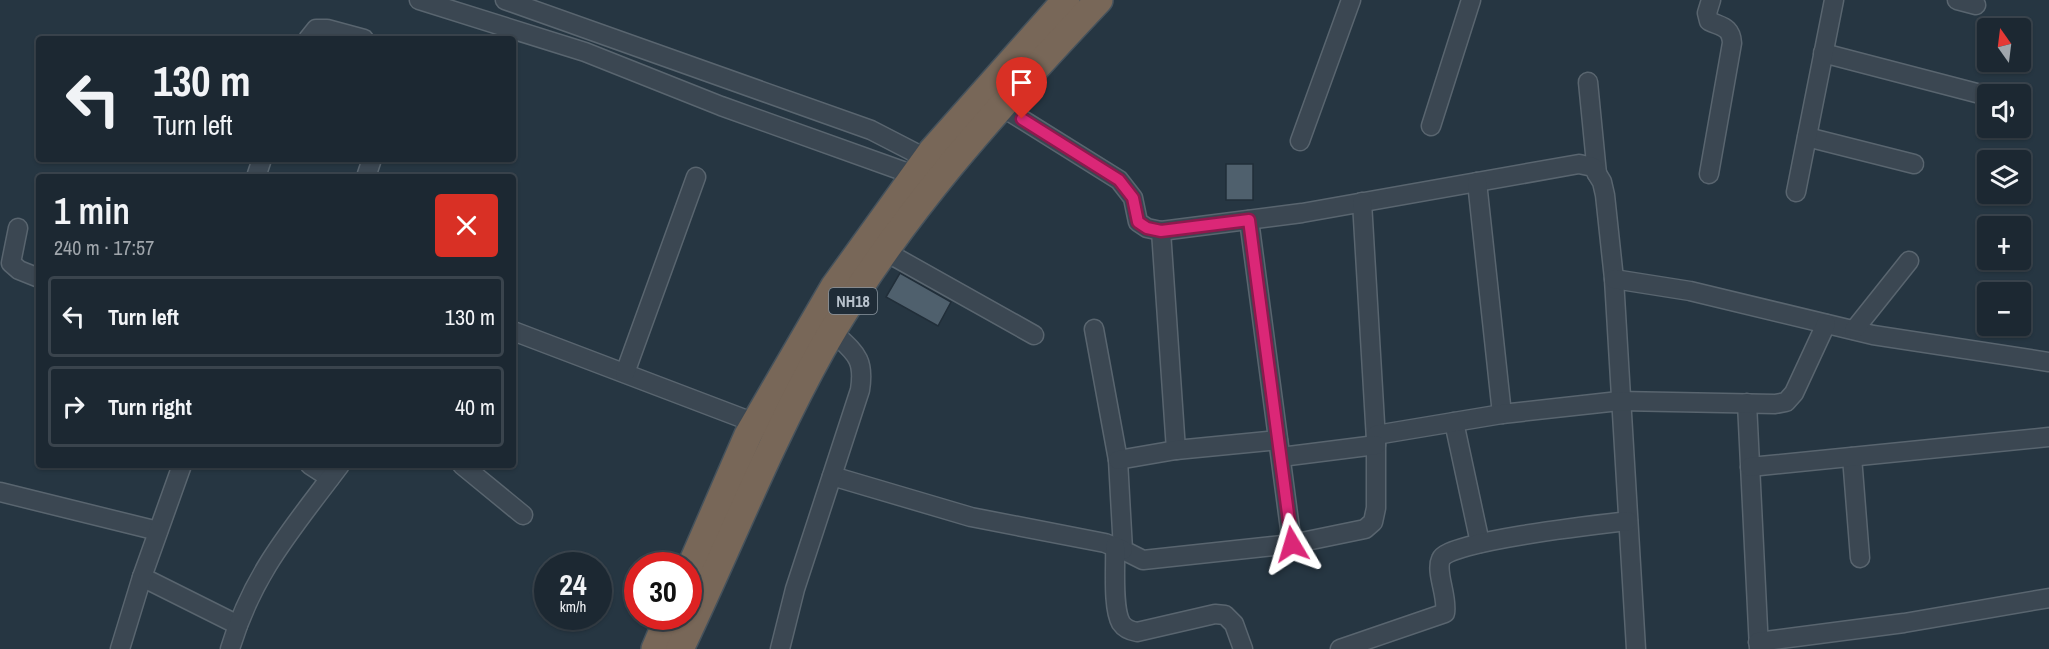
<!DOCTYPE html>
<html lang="en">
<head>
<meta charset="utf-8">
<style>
  :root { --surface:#1c2832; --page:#25303a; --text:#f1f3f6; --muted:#a0a6ac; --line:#3a444d }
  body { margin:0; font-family:"Archivo Narrow",sans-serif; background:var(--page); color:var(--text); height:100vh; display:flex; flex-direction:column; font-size:22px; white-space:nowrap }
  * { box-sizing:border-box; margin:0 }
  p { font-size:20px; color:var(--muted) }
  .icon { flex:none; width:33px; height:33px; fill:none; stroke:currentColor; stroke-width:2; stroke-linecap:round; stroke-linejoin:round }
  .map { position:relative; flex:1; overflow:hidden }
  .sheet { position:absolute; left:36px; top:174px; width:480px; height:294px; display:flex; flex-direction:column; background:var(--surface); border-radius:6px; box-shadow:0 2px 4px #0004,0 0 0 2px var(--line) }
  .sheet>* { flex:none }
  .top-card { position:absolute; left:36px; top:36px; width:480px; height:126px; border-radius:6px; box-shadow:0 2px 4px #0004,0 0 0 2px var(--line); background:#1c2832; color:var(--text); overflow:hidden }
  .needle { width:39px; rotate:346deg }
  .fabs { position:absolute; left:1977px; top:18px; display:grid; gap:12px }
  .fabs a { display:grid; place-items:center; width:54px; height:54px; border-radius:6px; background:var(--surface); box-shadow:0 2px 4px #0004,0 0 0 2px var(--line); font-size:30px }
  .speed { position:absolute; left:534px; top:552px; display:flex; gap:12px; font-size:30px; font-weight:700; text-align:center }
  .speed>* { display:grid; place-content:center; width:78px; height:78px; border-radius:50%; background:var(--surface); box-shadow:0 2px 4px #0004,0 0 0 2px var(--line); line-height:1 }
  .speed small { font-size:15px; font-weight:400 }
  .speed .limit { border:9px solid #d22; background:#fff; color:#111 }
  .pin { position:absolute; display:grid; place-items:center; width:51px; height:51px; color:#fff; margin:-62px -26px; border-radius:50% 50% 50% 0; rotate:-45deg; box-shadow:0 0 6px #0007 }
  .pin .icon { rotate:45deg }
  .me { position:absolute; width:66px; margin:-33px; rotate:353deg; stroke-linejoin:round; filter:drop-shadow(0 0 4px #0008) }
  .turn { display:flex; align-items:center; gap:21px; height:126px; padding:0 18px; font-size:27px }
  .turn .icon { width:78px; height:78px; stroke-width:2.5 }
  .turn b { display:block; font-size:42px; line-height:51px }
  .round { display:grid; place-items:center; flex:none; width:63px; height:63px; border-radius:6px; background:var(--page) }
  .overview { display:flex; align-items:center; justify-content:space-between; height:102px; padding:0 18px }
  h1 { font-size:36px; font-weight:600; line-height:45px }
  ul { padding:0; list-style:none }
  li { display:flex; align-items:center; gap:18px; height:81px; margin:0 12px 9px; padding:0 6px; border:3px solid var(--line); border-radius:6px }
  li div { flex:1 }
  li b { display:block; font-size:22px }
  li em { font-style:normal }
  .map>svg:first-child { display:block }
  .building { fill:#4f606d; stroke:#212e39; stroke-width:1.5 }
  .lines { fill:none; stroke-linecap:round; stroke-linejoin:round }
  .minor-casing { stroke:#59656f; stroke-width:21 }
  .highway-casing { stroke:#45525c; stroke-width:30 }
  .minor { stroke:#3b4752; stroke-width:18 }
  .highway { stroke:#786758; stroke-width:27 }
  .route-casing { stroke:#8e194d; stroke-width:15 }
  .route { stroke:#db2777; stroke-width:10 }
  .labels { text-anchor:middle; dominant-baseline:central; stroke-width:4.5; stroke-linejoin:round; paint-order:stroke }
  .shield { fill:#1f2c37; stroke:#8a959f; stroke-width:1.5 }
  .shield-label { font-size:16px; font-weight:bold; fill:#b8c2cc }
</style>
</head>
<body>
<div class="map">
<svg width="2049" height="649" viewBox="0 0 2049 649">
  <rect width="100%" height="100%" fill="#263642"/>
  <g class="building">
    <rect x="1226" y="164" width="27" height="36"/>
    <path d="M900,273L951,302L938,326L886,297Z"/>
  </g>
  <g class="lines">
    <defs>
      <g id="minor">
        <path d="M419,0L585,52L721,106L914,175"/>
        <path d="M505,0L871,130L935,163"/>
        <path d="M1957,0L1976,5"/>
        <path d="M308,39L316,29H327L364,39"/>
        <path d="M1823,53L1988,96"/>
        <path d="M1588,82L1597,174"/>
        <path d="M1002,107L1119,180L1133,198L1138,222L1147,228L1161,231L1302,213L1579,164L1593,167L1602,182L1605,195L1614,279L1636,649"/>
        <path d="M1431,126L1471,0"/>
        <path d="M1807,137L1914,164"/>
        <path d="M1300,141L1351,0"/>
        <path d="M1709,174L1732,43C1731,26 1721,27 1709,21L1707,13L1711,0"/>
        <path d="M256,177L262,159"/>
        <path d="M366,177L372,159"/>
        <path d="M1477,182L1502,414"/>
        <path d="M1796,192L1834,0"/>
        <path d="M1249,220L1292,544"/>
        <path d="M18,228L11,263L19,270L39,278"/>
        <path d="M1161,231L1176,450"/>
        <path d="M886,252L1034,335"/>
        <path d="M1614,279L1690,291L1873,335L2049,362"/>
        <path d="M1094,329L1118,460L1123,550L1143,560L1292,544L1365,529L1373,522L1376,508V440L1362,202"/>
        <path d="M1854,330L1909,261"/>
        <path d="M513,331L755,423"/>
        <path d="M625,373L696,177"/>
        <path d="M1747,403L1759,649"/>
        <path d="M1454,422L1480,543"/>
        <path d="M1376,435L1502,414L1619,401L1775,404L1786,402L1794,393L1826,324"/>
        <path d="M1281,457L1376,445"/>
        <path d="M1852,457L1860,558"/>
        <path d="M1118,460L1176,450L1278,440"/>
        <path d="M310,465L330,478"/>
        <path d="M462,465L523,515"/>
        <path d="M1750,467L2049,437"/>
        <path d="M832,476L971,517L1105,543L1123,550"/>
        <path d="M0,492L158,531"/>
        <path d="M1115,546C1116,565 1112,607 1121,623C1125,629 1131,631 1137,632L1215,614L1225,615L1234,624L1243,649"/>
        <path d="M142,577L238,625"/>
        <path d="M1758,642L1904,623L2049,598"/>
        <path d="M120,649L142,577L182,465"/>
        <path d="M230,649C253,572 293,528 340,465"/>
        <path d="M780,649L795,589L860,390C865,358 855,353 833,332"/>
        <path d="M1340,649L1445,613C1448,596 1435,572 1441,559C1448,541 1602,524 1628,521"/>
      </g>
      <g id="highway">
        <path d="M688,573L748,435L834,287L932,151L1066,0"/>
        <path d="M655,649L669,616"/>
        <path d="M680,649C728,549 768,446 822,349C895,220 998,107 1099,0"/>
      </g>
    </defs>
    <use href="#minor" class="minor-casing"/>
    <use href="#highway" class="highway-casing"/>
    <use href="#minor" class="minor"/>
    <use href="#highway" class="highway"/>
  </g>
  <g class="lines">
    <defs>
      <path id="route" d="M1022,119L1119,180L1133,198L1138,222L1147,228L1161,231L1249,220L1292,544"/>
    </defs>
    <use href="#route" class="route-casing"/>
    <use href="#route" class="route"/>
  </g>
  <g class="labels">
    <rect class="shield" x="829" y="288" width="48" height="26" rx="4.5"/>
    <g class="shield-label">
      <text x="853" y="301">NH18</text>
    </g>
  </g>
</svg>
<div class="fabs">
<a><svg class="needle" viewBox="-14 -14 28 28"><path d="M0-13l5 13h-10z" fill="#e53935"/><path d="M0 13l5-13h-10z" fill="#a0a6ac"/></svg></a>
<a><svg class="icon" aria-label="sound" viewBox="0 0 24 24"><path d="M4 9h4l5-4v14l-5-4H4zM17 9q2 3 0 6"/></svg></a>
<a><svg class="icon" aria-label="layers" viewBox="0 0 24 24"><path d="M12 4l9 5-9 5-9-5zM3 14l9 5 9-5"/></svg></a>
<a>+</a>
<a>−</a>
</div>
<div class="speed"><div>24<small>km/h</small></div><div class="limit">30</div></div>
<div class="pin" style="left:1022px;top:119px;background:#d93025"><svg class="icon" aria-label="arrive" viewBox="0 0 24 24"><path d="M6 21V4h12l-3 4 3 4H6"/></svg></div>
<svg class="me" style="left:1292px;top:544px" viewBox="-20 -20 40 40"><path d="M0-17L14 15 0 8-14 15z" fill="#db2777" stroke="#fff" stroke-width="4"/></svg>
<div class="top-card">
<div class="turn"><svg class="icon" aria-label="left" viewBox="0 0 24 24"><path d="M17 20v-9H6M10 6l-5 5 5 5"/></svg><div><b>130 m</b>Turn left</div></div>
</div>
<section class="sheet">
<div class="overview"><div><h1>1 min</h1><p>240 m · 17:57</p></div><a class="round" style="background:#d93025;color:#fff"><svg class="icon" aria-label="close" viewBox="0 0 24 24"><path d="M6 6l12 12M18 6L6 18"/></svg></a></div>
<ul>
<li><svg class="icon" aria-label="left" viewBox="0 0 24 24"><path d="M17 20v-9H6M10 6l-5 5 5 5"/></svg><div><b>Turn left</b></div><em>130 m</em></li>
<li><svg class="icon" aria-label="right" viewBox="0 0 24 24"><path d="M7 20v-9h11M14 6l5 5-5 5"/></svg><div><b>Turn right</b></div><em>40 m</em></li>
</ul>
</section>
</div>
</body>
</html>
